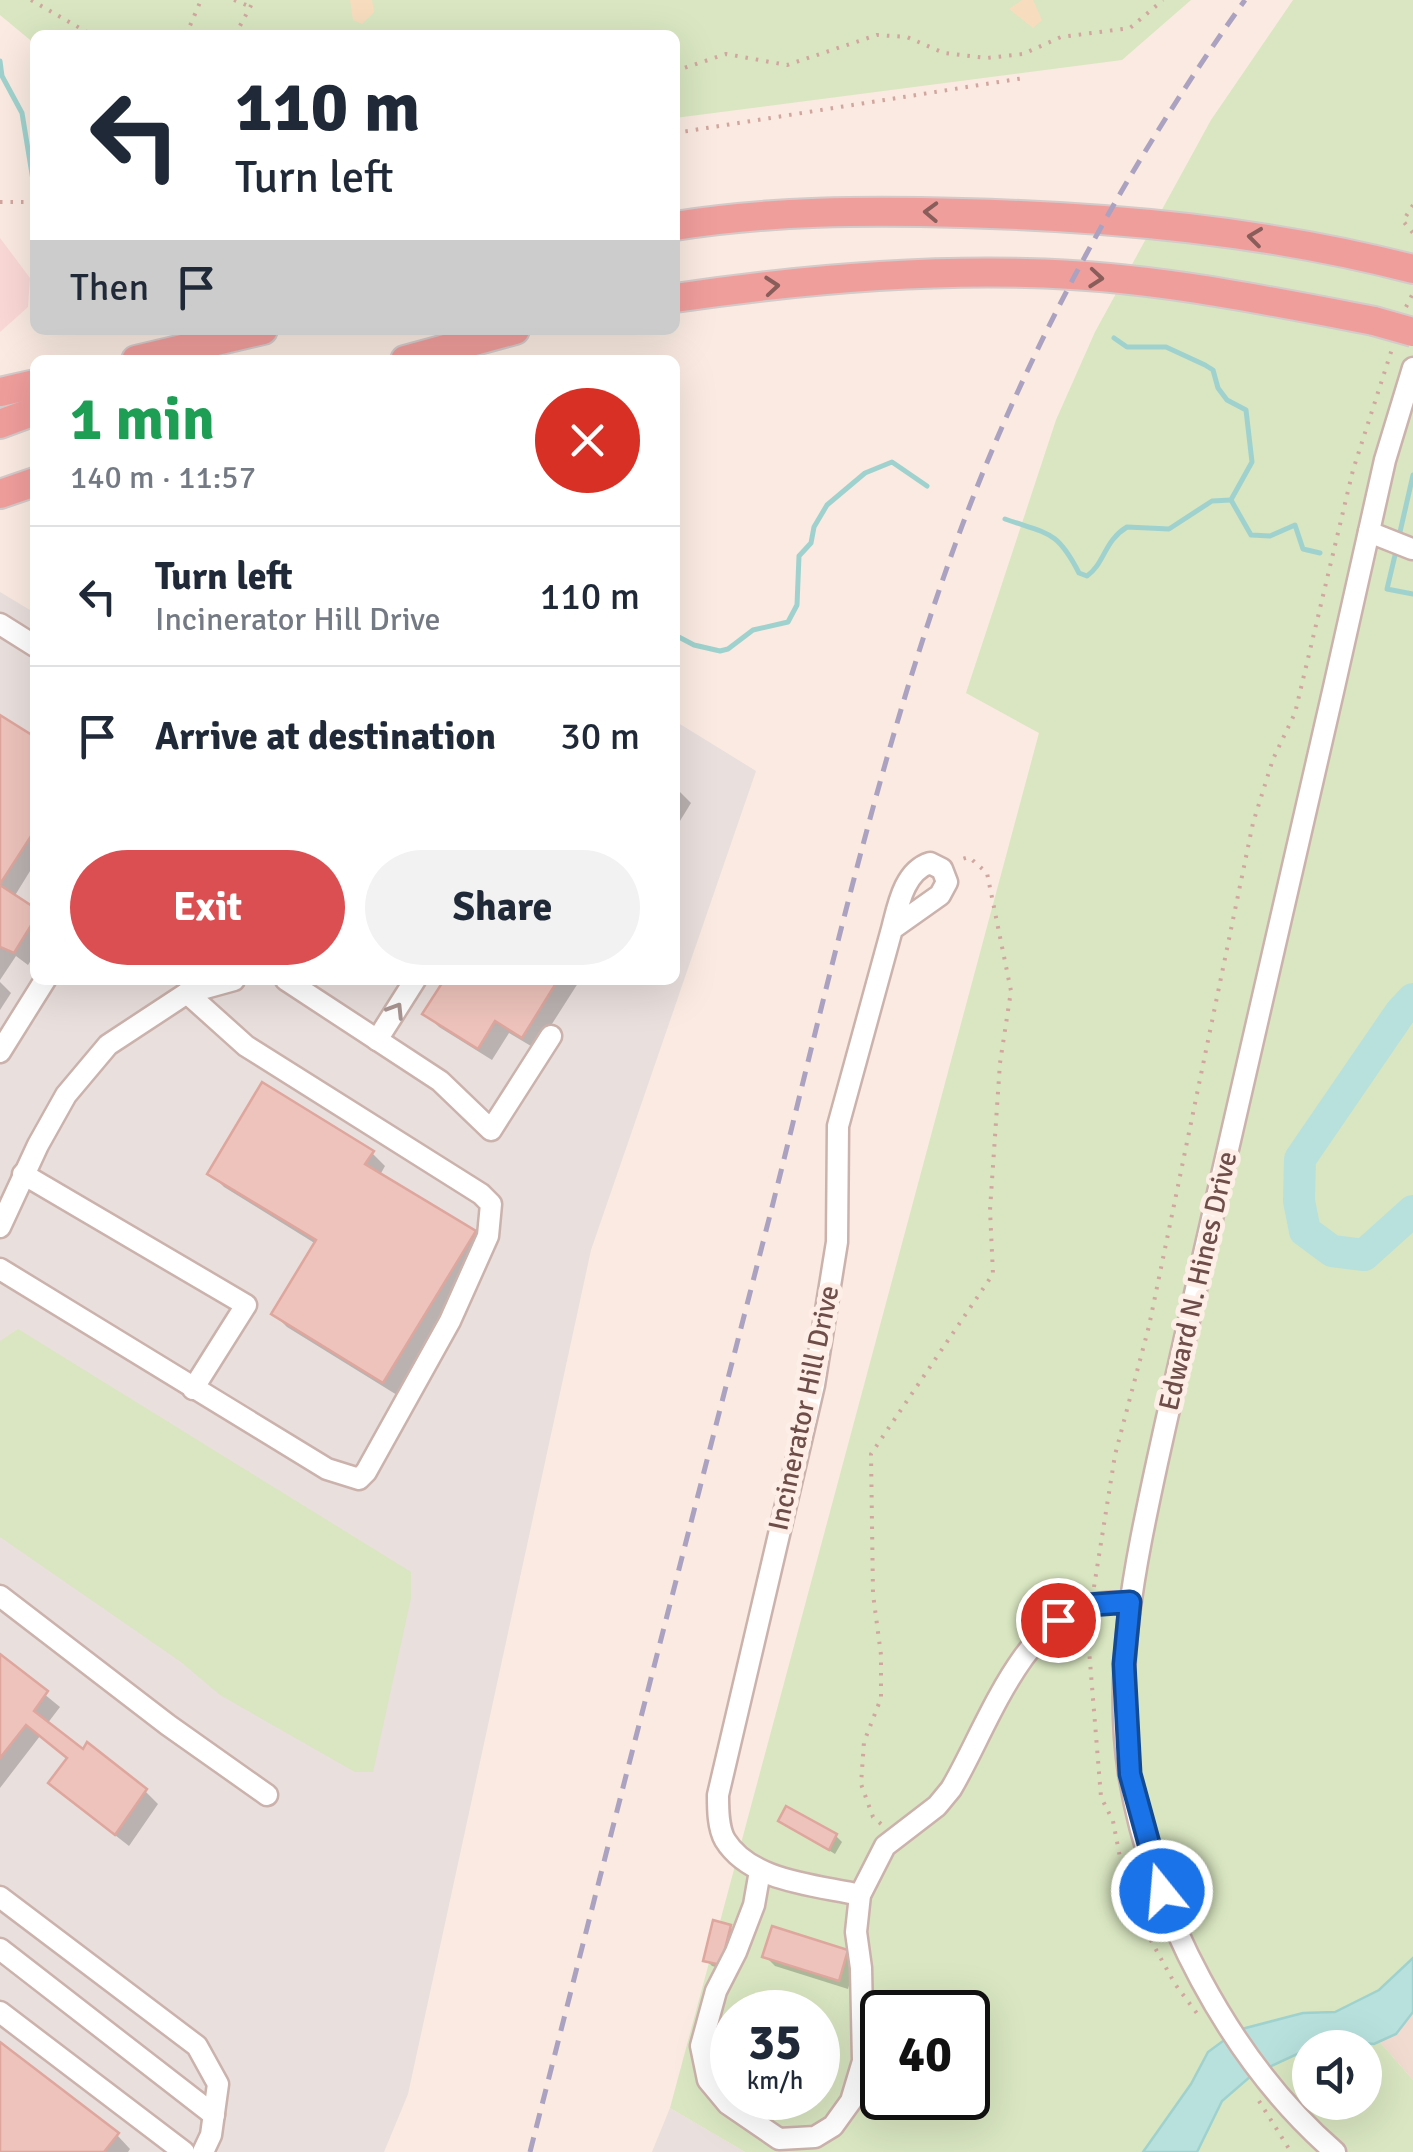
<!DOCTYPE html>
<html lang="en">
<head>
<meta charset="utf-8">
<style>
  :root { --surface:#fff; --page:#f2f2f3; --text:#1f2937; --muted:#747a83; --line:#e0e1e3; --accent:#db4f52 }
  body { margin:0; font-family:Signika,sans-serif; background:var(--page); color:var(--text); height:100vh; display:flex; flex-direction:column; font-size:38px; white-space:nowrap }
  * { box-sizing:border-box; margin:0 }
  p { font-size:32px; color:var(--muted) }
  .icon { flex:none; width:55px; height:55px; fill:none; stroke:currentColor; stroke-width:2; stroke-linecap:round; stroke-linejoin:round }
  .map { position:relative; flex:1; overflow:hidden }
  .side { position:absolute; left:30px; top:355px; width:650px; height:630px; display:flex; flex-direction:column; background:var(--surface); border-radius:15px; box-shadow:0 10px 40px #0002 }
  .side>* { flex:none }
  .hud { position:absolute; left:30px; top:30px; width:650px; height:305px; border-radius:15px; box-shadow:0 10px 40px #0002; background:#fff; color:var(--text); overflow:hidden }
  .buttons { position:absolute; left:1292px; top:2030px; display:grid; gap:20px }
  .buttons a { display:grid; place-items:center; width:90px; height:90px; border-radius:50%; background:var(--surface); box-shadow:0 10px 40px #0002; font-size:50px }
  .speed { position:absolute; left:710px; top:1990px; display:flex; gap:20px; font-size:50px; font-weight:700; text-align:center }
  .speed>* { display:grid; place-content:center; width:130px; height:130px; border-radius:50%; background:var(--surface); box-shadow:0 10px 40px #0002; line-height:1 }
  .speed small { font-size:25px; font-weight:400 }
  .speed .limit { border:5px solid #111; border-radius:15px; background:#fff; color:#111 }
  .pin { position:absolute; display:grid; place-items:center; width:85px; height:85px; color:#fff; margin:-42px; border:5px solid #fff; border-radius:50%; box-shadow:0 2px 10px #0007 }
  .me { position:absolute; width:110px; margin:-55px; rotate:343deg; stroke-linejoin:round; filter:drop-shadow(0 0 8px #0008) }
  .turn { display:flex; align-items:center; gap:35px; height:210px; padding:0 40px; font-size:45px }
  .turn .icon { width:130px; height:130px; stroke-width:2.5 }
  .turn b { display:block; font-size:70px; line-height:85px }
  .then { display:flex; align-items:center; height:95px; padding:0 40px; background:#0003; gap:20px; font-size:38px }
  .round { display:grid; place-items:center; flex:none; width:105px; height:105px; border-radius:52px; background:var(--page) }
  .head { display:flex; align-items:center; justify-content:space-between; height:170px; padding:0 40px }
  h1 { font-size:60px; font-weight:700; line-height:75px; color:#1e9e55 }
  .action { display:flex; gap:20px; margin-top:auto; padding:20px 40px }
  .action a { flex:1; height:115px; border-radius:60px; background:var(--accent); color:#fff; font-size:40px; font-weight:700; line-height:115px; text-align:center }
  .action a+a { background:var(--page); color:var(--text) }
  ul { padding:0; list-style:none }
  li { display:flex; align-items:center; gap:30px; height:140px; padding:0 40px; border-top:2px solid var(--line) }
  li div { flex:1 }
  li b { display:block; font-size:38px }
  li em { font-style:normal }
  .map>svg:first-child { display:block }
  .residential { fill:#f1dad0 }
  .commercial { fill:#fad8d6 }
  .industrial { fill:#e9dfdc }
  .green { fill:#d9e6c1; fill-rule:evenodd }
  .sand { fill:#f7ddbe }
  .water { fill:#b8e1dd; stroke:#9fd2ce; stroke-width:2.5 }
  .shadow { fill:#0003 }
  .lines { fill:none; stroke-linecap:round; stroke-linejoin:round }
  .stream { stroke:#9fd2ce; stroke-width:5 }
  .river { stroke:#b8e1dd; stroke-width:32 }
  .building { fill:#edc3bb; stroke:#dea69d; stroke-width:2.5 }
  .minor-casing { stroke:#ccb2ac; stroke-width:25 }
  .highway-casing { stroke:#d4cac9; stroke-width:32 }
  .path { stroke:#d1a69f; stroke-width:4; stroke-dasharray:2.5 8; stroke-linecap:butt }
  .minor { stroke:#fff; stroke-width:20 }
  .highway { stroke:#f09e9c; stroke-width:28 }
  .rail { stroke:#aba2c1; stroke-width:5; stroke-dasharray:15 10; stroke-linecap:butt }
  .highway-bridge-casing { stroke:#d4cac9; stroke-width:32; stroke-linecap:butt }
  .highway-bridge { stroke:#f09e9c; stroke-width:28 }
  .oneway { stroke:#895e5a }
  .oneway2 { stroke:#a99592 }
  .route-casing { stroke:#114b97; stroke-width:25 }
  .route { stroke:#1a73e8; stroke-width:18 }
  .labels { text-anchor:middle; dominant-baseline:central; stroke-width:10; stroke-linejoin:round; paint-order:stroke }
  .street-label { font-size:28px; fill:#6f4e4a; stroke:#fdefe7 }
</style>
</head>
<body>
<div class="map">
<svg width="1413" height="2152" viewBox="0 0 1413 2152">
  <rect width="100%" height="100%" fill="#faeae1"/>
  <path class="residential" d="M1413,1994V2080L1372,2033Z"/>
  <path class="commercial" d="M0,238L30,278L28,307L0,332Z"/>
  <g class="industrial">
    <path d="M0,592L35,613V980H675V721L756,771L591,1250L408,2094L384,2152H0Z"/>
    <path d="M670,2108L745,2152H652Z"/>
  </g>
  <g class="green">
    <path d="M0,0H1191L1122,60L675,118V35H35V44L0,15Z"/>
    <path d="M1293,0H1413V1994L1372,2033L1413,2080V2152H745L670,2108L1039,733L966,693L1056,420L1095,332L1211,120ZM732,2012H818V2098H732ZM882,2012H968V2098H882ZM1310,2048H1365V2102H1310Z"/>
    <path d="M18,1329L411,1572V1598L373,1772H355L220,1695L181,1662L0,1537V1341Z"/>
  </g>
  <g class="sand">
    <path d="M350,0H372L374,12L362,24L353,20Z"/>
    <path d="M1022,0H1033L1042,20L1033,28L1009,9Z"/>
  </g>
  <path class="water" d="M1413,1958V2012L1396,2034L1374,2044L1343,2041L1310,2048L1252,2075L1222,2101L1197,2152H1143L1191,2084L1208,2052L1238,2030L1303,2013L1335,2012L1379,1990Z"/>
  <g class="shadow">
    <path d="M0,718L35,740V863L14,897L35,911V954L28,965L16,956L0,980Z"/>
    <path d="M675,787L691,803L675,829Z"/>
    <path d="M447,980H580L536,1049L509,1033L492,1060L439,1027L426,1014Z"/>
    <path d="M0,982L11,993L0,1010Z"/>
    <path d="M372,1153L385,1166L380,1175L475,1233L488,1247L397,1395L287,1327L274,1314L316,1244L224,1187L210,1173Z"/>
    <path d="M0,1658L60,1707L47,1724L84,1753L145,1791L158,1804L129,1846L65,1796L69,1759L40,1736L0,1788Z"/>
    <path d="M781,1821L836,1836L842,1842L835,1854Z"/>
    <path d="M730,1927L736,1933L727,1970L712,1966L706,1960Z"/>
    <path d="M847,1952L856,1962L848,1989L775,1966L765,1956Z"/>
    <path d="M0,2045L117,2135L130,2149L128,2152H0Z"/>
  </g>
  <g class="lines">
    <g class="stream">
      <path d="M0,61L2,76L22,113L33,180"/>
      <path d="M77,330L78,332"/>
      <path d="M1114,338L1127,347H1166L1205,365L1213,370L1218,388L1227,400L1246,410L1252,462L1232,498"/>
      <path d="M1231,500L1251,535L1270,536L1295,525L1303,549L1320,553"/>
      <path d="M1005,519C1048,534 1057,530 1079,573L1087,576C1105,563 1104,541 1127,527L1169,529L1212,501L1231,500"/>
      <path d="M1400,532L1413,475"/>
      <path d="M1396,551L1387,589L1413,594"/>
      <path d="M675,635L694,645L720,651L728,649L753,630L788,622L797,605L799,556L811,543L814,527L827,505L865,473L892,462L927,486"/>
    </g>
    <path class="river" d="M1413,999L1400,1013L1300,1159L1299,1201L1305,1231L1332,1251L1364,1255L1413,1211"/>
  </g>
  <g class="building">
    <path d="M0,715L35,737V830L0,884Z"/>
    <path d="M0,885L35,908V919L14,953L0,947Z"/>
    <path d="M444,980H558L522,1038L495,1021L478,1049L422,1014Z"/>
    <path d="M262,1082L374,1151L365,1164L476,1231L383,1383L271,1314L316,1240L207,1174Z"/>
    <path d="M0,1654L48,1691L34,1711L83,1749L87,1742L147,1789L115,1835L48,1783L67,1758L26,1725L0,1758Z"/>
    <path d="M786,1806L837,1834L829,1850L778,1821Z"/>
    <path d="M713,1920L731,1925L721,1965L703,1961Z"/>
    <path d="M772,1926L848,1950L839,1981L762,1957Z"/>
    <path d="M0,2042L119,2133L104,2152H0Z"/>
  </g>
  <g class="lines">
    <defs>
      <g id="minor">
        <path d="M1369,532L1412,549"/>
        <path d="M0,624L35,646"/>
        <path d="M286,980L440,1081L491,1130L551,1036"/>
        <path d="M377,1040L415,980"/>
        <path d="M0,1052L45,980"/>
        <path d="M23,1174L246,1305L193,1389"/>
        <path d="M0,1227L38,1145L66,1095L108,1045L187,993L234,980"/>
        <path d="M0,1269L327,1469L359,1479L366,1472L450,1321L488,1236L491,1204L481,1194L246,1046L187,993"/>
        <path d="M0,1596L168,1725L267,1795"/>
        <path d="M760,1871L754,1905L736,1952L716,1991L701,2046L708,2080L728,2104L779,2139L815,2137L833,2126L851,2101L863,2061L861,1968L856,1932L860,1895L885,1846L937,1806L951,1789C985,1732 1021,1622 1090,1605C1103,1602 1117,1603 1130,1602"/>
        <path d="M860,1895C817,1885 751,1882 725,1840C718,1828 718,1809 718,1795L814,1385L837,1242L838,1126L892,929C898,906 904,871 930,863L942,869L947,882L940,895L892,929"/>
        <path d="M0,1897L197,2046L218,2084L211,2135L203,2152"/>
        <path d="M0,1949L214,2115"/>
        <path d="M0,2012L184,2152"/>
        <path d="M1335,2152C1230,2061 1151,1910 1129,1773C1113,1668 1135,1565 1157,1463C1173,1390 1190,1317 1206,1245C1266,983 1327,722 1385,460L1413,368"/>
      </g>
      <g id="highway">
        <path d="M675,226C769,211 867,210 962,213C1114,217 1266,231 1413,269"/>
        <path d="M675,298C790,281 910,270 1026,273C1143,275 1260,299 1374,321"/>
        <path d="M136,360L263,330"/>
        <path d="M405,360L515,330"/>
        <path d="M0,392L35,384"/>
        <path d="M0,424L35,411"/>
        <path d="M0,494L35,482"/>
      </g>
    </defs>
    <use href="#minor" class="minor-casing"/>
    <use href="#highway" class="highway-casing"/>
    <g class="path">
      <path d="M31,0L92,35"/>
      <path d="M234,0L251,7"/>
      <path d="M186,35L201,0"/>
      <path d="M235,35L254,0"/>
      <path d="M675,71L726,54L787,65L877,35L907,37L944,53L987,58L1023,54L1061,37L1130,28L1163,0"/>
      <path d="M675,133L1024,78"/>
      <path d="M0,202H35"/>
      <path d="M1413,205L1403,221L1413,233"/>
      <path d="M1406,307L1413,293"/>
      <path d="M1094,1587L1115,1455L1149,1326L1253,823L1273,759L1295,713L1353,470L1392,349"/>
      <path d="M1087,1625L1101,1797L1113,1821L1128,1899L1175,1984L1199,2016"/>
      <path d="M881,1824L873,1817L861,1784L864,1742L881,1698V1655L873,1594L871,1454L993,1274L990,1210L1000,1063L1011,991L987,873L969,857L959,860"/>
      <path d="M1259,2101L1291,2152"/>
    </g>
    <use href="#minor" class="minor"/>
    <use href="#highway" class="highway"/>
    <path class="rail" d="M530,2152C609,1841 689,1530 769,1219C826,994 876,764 955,545C1025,352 1126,167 1245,0"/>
    <defs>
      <path id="highway-bridge" d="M1374,321L1413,332"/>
    </defs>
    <use href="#highway-bridge" class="highway-bridge-casing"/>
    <use href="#highway-bridge" class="highway-bridge"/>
  </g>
  <defs><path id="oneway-chevron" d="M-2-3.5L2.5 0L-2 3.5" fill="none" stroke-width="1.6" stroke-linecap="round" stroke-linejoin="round" transform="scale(2.5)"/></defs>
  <g class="oneway">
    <use href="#oneway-chevron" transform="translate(931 212) rotate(-178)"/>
    <use href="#oneway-chevron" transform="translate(1255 237) rotate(-173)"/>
    <use href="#oneway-chevron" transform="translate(1096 278) rotate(5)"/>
    <use href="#oneway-chevron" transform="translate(772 286) rotate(-5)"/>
  </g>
  <use class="oneway2" href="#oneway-chevron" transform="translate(396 1010) rotate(-58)"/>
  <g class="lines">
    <defs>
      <path id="route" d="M1058,1620L1089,1605L1130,1602L1124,1664L1130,1774L1162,1891"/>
    </defs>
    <use href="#route" class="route-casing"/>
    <use href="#route" class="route"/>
  </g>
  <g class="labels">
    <g class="street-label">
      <text transform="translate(1198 1281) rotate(-77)">Edward N. Hines Drive</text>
      <text transform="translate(804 1408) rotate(-78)">Incinerator Hill Drive</text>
    </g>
  </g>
</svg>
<div class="buttons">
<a><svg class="icon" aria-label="sound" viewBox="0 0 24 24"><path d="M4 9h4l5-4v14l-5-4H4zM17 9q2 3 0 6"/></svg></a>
</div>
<div class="speed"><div>35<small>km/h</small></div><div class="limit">40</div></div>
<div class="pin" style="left:1058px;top:1620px;background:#d93025"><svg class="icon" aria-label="arrive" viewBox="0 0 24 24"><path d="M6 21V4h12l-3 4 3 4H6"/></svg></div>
<svg class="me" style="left:1162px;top:1891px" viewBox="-20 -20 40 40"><circle r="17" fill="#1a73e8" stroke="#fff" stroke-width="3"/><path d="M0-11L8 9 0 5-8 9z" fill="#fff"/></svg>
<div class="hud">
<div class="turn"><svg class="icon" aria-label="left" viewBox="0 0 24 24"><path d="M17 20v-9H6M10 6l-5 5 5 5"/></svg><div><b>110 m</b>Turn left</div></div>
<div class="then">Then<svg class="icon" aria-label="arrive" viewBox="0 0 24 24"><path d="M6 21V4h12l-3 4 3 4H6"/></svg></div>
</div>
<section class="side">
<div class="head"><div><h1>1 min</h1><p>140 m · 11:57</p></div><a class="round" style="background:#d93025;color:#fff"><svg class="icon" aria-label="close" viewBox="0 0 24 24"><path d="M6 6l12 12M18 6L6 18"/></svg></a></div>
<ul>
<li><svg class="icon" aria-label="left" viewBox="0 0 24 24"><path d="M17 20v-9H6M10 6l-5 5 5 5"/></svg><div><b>Turn left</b><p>Incinerator Hill Drive</p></div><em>110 m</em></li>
<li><svg class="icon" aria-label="arrive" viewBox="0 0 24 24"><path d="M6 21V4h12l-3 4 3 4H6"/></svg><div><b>Arrive at destination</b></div><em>30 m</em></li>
</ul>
<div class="action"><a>Exit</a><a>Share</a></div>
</section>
</div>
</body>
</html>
